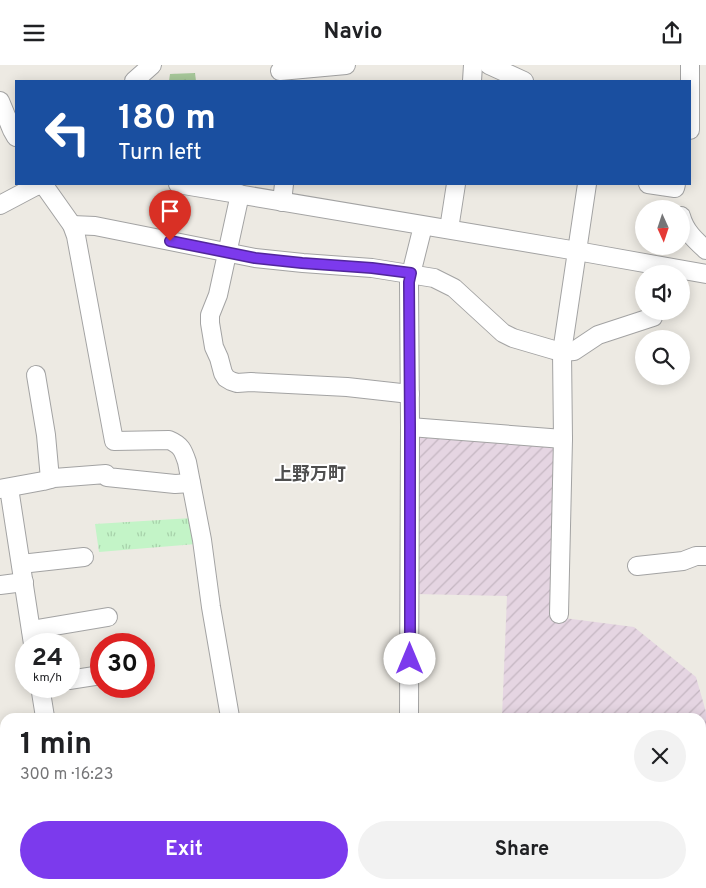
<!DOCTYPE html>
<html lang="en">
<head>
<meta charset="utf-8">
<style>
  :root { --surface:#fff; --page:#f2f2f2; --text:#202124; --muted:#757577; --accent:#7c3aed }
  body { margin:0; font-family:Overpass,"Noto Sans JP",sans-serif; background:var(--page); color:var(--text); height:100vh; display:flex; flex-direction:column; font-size:19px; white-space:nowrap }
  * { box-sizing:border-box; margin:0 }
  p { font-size:16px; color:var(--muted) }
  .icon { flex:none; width:28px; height:28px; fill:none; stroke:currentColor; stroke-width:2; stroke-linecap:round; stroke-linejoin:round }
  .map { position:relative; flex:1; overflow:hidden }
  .panel { position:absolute; left:0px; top:648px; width:706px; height:176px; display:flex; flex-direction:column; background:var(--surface); border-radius:15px 15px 0 0; box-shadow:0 2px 12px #0003 }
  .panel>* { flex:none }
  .hud { position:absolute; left:15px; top:15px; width:676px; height:105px; border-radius:0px; box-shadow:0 2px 12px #0003; background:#1a4fa0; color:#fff; overflow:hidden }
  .needle { width:32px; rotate:177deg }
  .tools { position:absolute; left:635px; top:135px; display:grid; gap:10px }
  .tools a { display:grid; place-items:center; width:55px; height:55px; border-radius:50%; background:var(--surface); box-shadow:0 2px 12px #0003; font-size:25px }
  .speed { position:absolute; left:15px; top:568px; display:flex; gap:10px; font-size:25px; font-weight:700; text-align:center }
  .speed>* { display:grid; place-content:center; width:65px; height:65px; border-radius:50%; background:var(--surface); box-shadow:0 2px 12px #0003; line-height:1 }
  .speed small { font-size:12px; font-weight:400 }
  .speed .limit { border:8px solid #d22; background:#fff; color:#111 }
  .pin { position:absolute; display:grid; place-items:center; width:42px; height:42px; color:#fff; margin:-51px -21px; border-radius:50% 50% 50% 0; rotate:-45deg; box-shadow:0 0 5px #0007 }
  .pin .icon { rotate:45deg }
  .me { position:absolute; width:55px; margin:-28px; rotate:0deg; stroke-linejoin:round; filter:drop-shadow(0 0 4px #0008) }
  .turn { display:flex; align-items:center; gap:18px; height:105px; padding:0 20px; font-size:22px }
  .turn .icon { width:65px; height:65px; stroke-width:2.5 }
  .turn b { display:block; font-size:35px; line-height:42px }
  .round { display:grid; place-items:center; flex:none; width:52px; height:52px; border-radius:26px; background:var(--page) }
  .head { display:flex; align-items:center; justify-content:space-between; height:85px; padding:0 20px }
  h1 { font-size:30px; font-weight:700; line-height:38px }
  .primary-button { display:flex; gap:10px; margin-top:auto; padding:10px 20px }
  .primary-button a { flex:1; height:58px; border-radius:30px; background:var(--accent); color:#fff; font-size:20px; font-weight:700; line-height:58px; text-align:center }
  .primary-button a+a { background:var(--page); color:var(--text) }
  header { display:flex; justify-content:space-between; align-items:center; height:65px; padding:0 20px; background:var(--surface); font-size:22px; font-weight:700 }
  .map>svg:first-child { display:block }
  .industrial { fill:url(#industrial-furrows) }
  .forest { fill:url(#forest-firs) }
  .cemetery { fill:url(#cemetery-stones) }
  .park { fill:url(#park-tufts) }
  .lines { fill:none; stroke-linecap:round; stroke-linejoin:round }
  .minor-casing { stroke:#a3a3a3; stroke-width:20 }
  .minor { stroke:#fff; stroke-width:18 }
  .route-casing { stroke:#51269a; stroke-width:12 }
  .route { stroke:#7c3aed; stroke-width:9 }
  .labels { text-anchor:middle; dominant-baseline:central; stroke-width:4; stroke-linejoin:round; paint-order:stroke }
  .quarter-label { font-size:18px; font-weight:bold; fill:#4f4f4f; stroke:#fff }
</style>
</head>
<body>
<header><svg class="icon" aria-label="menu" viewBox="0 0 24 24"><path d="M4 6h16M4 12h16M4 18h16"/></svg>Navio<svg class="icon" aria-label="share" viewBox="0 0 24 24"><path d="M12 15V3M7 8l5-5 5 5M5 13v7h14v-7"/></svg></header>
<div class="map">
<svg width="706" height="823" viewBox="0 0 706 823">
  <defs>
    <pattern id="industrial-furrows" width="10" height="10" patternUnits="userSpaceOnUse" patternTransform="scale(1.25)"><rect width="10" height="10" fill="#e5d5e2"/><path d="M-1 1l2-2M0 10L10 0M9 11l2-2" fill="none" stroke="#c4b6c1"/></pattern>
    <pattern id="forest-firs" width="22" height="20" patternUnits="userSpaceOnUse" patternTransform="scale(1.25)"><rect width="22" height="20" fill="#a8c99b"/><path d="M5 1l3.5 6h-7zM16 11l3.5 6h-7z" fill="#90ac85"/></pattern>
    <pattern id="cemetery-stones" width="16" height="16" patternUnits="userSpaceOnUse" patternTransform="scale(1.25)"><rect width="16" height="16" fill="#a6c4ab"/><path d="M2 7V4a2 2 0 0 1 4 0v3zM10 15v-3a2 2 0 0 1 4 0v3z" fill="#8ea893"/></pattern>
    <pattern id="park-tufts" width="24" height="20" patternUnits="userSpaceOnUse" patternTransform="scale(1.25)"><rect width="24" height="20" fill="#c3f4c7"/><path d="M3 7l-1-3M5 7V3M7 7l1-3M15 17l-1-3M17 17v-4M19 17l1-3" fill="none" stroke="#a7d1aa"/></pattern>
  </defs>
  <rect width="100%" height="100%" fill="#edeae3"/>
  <g class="industrial">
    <path d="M422,367L557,382L556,552L634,562L696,612L706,647V690L701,759V652H502L507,531L415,529L417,374Z"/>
    <path d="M476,819H695L694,823H476Z"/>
  </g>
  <path class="forest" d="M195,8L196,16H169L170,9Z"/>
  <path class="cemetery" d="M368,819H459L476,823H368Z"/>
  <path class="park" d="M192,453L196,479L99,487L95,459Z"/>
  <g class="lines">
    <defs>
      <g id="minor">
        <path d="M489,0L524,16"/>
        <path d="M280,6L346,0"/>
        <path d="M134,16L152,0"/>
        <path d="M472,16L473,0"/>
        <path d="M0,36L12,65L16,72"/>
        <path d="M690,65V0"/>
        <path d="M43,119L72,160L76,171L114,376L169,375C181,380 183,385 187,397L202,475L211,542L230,652"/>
        <path d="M178,119L577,186L706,209"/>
        <path d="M648,119L675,123L676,119"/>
        <path d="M240,129L218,230L210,250V258L214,282L219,293L223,308L226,313L231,316L237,318L251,317L347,322L410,329"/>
        <path d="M282,137L284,119"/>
        <path d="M0,140L34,122L43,119"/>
        <path d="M681,151C685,166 695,175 706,185"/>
        <path d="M72,160L95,161L255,193L303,198L372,203L434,213L454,223L503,268L513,273L554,285L562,287L574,286L598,270L653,252L654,246"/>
        <path d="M449,164L456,119"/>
        <path d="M36,310L46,370L50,414"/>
        <path d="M410,362L563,374"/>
        <path d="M9,423L33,579"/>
        <path d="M0,424L43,416L54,413L106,409L107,412L175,419L191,418"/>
        <path d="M21,499L84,492"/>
        <path d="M637,501L683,496L696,491H706"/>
        <path d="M0,520L24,517"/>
        <path d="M559,549L563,374L562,287L587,119"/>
        <path d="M31,565L108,552"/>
        <path d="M69,615L101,610"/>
        <path d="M40,621L45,652"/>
        <path d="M409,652L410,362L409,217L423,161"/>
        <path d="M701,816L706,810"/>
        <path d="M71,819L72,823"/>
        <path d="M260,819L261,823"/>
      </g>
    </defs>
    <use href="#minor" class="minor-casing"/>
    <use href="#minor" class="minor"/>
  </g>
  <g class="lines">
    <defs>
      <path id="route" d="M170,176L255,193L302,198L372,203L411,208L409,217L410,362V594"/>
    </defs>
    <use href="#route" class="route-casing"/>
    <use href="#route" class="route"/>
  </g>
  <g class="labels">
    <g class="quarter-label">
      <text x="310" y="410">上野万町</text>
    </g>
  </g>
</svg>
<div class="tools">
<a><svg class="needle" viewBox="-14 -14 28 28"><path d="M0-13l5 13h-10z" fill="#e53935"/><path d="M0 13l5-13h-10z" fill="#757577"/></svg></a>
<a><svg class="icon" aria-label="sound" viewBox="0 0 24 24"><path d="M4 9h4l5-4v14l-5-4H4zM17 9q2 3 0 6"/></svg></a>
<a><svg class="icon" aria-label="search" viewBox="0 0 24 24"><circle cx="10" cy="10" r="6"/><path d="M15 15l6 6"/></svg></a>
</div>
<div class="speed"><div>24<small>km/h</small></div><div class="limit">30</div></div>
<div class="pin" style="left:170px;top:176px;background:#d93025"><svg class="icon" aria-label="arrive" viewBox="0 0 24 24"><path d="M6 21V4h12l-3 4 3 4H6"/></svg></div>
<svg class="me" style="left:410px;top:594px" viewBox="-20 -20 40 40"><circle r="19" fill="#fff"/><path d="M0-13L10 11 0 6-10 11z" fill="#7c3aed"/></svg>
<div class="hud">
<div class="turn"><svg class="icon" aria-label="left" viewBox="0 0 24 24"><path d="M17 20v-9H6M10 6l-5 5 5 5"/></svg><div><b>180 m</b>Turn left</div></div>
</div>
<section class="panel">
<div class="head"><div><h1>1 min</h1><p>300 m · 16:23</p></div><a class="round"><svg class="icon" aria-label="close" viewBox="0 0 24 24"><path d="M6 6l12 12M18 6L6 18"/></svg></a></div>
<div class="primary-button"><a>Exit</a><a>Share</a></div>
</section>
</div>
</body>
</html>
